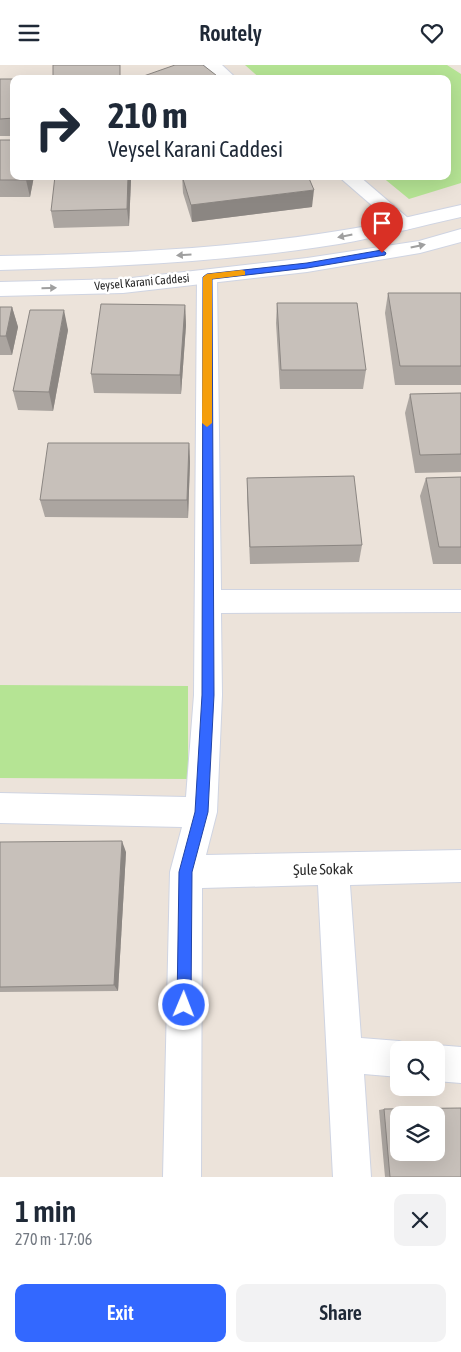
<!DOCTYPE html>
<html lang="en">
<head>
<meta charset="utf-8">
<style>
  :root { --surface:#fff; --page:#f2f2f3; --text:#1f2937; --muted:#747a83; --accent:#3368ff }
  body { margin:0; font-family:"Asap Condensed",sans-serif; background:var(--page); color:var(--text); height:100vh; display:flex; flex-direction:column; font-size:19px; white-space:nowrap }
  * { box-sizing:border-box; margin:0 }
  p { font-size:16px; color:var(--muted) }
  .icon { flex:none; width:28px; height:28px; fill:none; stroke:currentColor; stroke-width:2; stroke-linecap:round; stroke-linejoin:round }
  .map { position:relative; height:1112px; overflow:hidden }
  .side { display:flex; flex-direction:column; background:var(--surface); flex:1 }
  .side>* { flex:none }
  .guide { position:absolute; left:10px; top:10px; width:441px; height:105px; border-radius:10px; box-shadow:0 5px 20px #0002; background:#fff; color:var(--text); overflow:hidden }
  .tools { position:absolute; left:390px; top:976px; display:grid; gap:10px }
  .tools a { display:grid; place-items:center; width:55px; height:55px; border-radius:10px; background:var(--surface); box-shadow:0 5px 20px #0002; font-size:25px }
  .pin { position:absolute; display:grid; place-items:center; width:42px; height:42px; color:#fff; margin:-51px -21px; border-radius:50% 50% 50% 0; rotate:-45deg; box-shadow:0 0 5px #0007 }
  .pin .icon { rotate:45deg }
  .me { position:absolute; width:55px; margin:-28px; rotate:1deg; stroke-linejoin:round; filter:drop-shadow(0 0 4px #0008) }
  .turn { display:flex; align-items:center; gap:18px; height:105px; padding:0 15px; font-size:22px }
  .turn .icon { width:65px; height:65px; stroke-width:2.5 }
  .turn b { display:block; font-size:35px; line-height:42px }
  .round { display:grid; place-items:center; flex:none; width:52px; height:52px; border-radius:10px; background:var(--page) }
  .headline { display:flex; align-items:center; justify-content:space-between; height:85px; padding:0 15px }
  h1 { font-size:30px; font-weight:600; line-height:38px }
  .cta { display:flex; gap:10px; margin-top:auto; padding:10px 15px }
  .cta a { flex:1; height:58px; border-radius:10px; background:var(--accent); color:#fff; font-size:20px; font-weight:600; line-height:58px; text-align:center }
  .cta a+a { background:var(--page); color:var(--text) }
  header { display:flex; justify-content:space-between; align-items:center; height:65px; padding:0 15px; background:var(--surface); font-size:22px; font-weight:600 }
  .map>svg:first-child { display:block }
  .green { fill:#b5e494 }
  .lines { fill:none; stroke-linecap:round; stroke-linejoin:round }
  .street-casing { stroke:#cfd4e2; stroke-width:2 }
  .secondary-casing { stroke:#cfd4e2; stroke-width:2 }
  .street { fill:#fff; fill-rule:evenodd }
  .secondary { fill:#fff; fill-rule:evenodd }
  .wall { fill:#aba5a0 }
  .shaded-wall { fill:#8b8682 }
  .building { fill:#c7c0ba; stroke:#8b8682; fill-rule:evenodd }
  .oneway { fill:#9f9f9f }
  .route { fill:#3368ff; stroke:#2144a6 }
  .slow { fill:#f59e0b }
  .labels { text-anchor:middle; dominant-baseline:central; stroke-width:5; stroke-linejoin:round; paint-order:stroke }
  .far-street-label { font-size:12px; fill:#292929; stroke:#fff }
  .street-label { font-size:15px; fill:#292929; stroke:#fff }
</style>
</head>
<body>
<header><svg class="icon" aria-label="menu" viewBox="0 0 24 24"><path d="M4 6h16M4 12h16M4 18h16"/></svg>Routely<svg class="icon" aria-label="heart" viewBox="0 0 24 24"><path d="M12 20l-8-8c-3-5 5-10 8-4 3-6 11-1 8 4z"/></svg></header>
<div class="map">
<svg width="461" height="1112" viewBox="0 0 461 1112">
  <rect width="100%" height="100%" fill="#ece3da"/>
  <g class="green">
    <path d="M245,0H447L461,9V118L409,134L381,111H448V14H261Z"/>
    <path d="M0,620L188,621V714L0,713Z"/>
  </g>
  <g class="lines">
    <defs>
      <g id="street">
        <path d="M204,0H222L237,14H218Z"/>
        <path d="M338,111H359L415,159L412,163L405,165L398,163Z"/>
        <path d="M207,205L214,207L217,212L221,525H461V547L221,548L222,630L217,747L206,790L461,785V817L350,820L361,973L399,976L412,981L413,985H399V1012L364,1009L371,1112H333L318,820L202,823L201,1112H163L170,807L182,762L0,758V728L186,732L194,630L197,212L200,207Z"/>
        <path d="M436,980L461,982V1018L436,1016V985H424Z"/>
      </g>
      <g id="secondary">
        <path d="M461,140V152C420,161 380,172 339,179C227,197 113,202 0,205V191C113,189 226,184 338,166C379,160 420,149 461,140Z"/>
        <path d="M461,164V177L420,188L307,207L123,228L0,231V217L123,214L307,193L419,176Z"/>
      </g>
    </defs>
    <use href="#street" class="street-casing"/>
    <use href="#secondary" class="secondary-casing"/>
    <use href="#street" class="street"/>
    <use href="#secondary" class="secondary"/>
  </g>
  <g class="wall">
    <rect x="0" y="14" width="14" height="57"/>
    <path d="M0,75L34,111L30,132H0Z"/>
    <path d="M182,111L312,142L192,157L183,128Z"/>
    <path d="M131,115L129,161L54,163L51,146Z"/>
    <path d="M388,228H461V320H395L385,248Z"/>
    <path d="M277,238L366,305L363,324H280L276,258Z"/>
    <path d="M185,240L186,260L181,329L94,328L91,309Z"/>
    <path d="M0,242H12L18,262L12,290H0Z"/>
    <path d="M68,265L53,346L18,345L13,326Z"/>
    <path d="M461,328V407L415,408L405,348L410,329Z"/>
    <path d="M189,378L190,397L188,453L45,452L40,435Z"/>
    <path d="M461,412V499H433L420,431L426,413Z"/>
    <path d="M247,413L362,480L359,497L250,499L247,431Z"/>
    <path d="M0,777L126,787L118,926L0,927Z"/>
    <path d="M384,1044L461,1112H385L379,1045Z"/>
  </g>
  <g class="shaded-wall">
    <path d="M27,111H34L30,132L26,115Z"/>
    <path d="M128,111H131V115L129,161L127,144Z"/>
    <path d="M314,125L312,142L192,157L191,140Z"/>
    <path d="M185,240L186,260L181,329L180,310Z"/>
    <path d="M12,242L18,262L12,290L6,271Z"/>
    <path d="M64,245L68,265L53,346L49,327Z"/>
    <path d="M189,378L190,397L188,453L187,435Z"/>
    <path d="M122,776L126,787L118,926L114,920Z"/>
  </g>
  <g class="building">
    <rect x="53" y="0" width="67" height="14"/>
    <path d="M175,0H203L221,14L138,13Z"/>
    <path d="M0,14H14V53L0,54Z"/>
    <path d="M0,75H14V111H27L26,115H0Z"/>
    <path d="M55,111H128L127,144L51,146Z"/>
    <path d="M182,111H308L314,125L191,140Z"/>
    <path d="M388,228H461V301H400Z"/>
    <path d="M277,238H357L366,305H281Z"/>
    <path d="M101,239L185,240L180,310L91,309Z"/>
    <path d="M0,242H12L6,271H0Z"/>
    <path d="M30,245H64L49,327L13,326Z"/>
    <path d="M461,328V389L420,390L410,329Z"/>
    <path d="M48,378H189L187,435H40Z"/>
    <path d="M354,411L362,480L250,482L247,413Z"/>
    <path d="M461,412V482H439L426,413Z"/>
    <path d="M122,776L114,920L0,922V777Z"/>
    <path d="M461,1043V1112H390L384,1044ZM399,1050H436V1088H399Z"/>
  </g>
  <defs><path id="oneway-solid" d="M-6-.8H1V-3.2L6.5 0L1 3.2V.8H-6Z" transform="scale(1.25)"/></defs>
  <g class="oneway">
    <use href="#oneway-solid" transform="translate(345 171) rotate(169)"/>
    <use href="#oneway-solid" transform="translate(418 181) rotate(-12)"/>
    <use href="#oneway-solid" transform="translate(184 190) rotate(176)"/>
    <use href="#oneway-solid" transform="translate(49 223) rotate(-1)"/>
  </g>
  <path class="route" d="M382,185L386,188L385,190L307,203L212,214L214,630L208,747L192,807L191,940L189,945L184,947L179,945L177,940L179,807L195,747L202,630L203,212L207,209L307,198Z"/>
  <path class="slow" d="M242,205L245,206V210L212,214V358L207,362L202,358L203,212L207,209Z"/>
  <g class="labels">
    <g class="far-street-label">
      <text transform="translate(142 217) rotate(-5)">Veysel Karani Caddesi</text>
    </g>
    <g class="street-label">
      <text transform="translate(323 804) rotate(-1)">Şule Sokak</text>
    </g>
  </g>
</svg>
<div class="tools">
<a><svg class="icon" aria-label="search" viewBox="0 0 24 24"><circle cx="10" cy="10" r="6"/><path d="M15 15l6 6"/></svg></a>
<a><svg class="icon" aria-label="layers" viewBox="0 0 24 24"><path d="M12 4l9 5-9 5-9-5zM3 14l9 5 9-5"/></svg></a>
</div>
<div class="pin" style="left:382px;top:188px;background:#d93025"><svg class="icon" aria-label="arrive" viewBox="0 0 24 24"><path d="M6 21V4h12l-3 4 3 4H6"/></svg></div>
<svg class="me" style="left:184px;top:940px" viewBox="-20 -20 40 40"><circle r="17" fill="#3368ff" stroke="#fff" stroke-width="3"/><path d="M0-11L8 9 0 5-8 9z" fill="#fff"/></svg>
<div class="guide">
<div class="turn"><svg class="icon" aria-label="right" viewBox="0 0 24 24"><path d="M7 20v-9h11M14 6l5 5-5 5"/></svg><div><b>210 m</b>Veysel Karani Caddesi</div></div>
</div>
</div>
<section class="side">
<div class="headline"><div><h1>1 min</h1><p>270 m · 17:06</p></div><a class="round"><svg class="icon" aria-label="close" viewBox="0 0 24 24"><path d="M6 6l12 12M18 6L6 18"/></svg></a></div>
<div class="cta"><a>Exit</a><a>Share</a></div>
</section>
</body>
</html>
